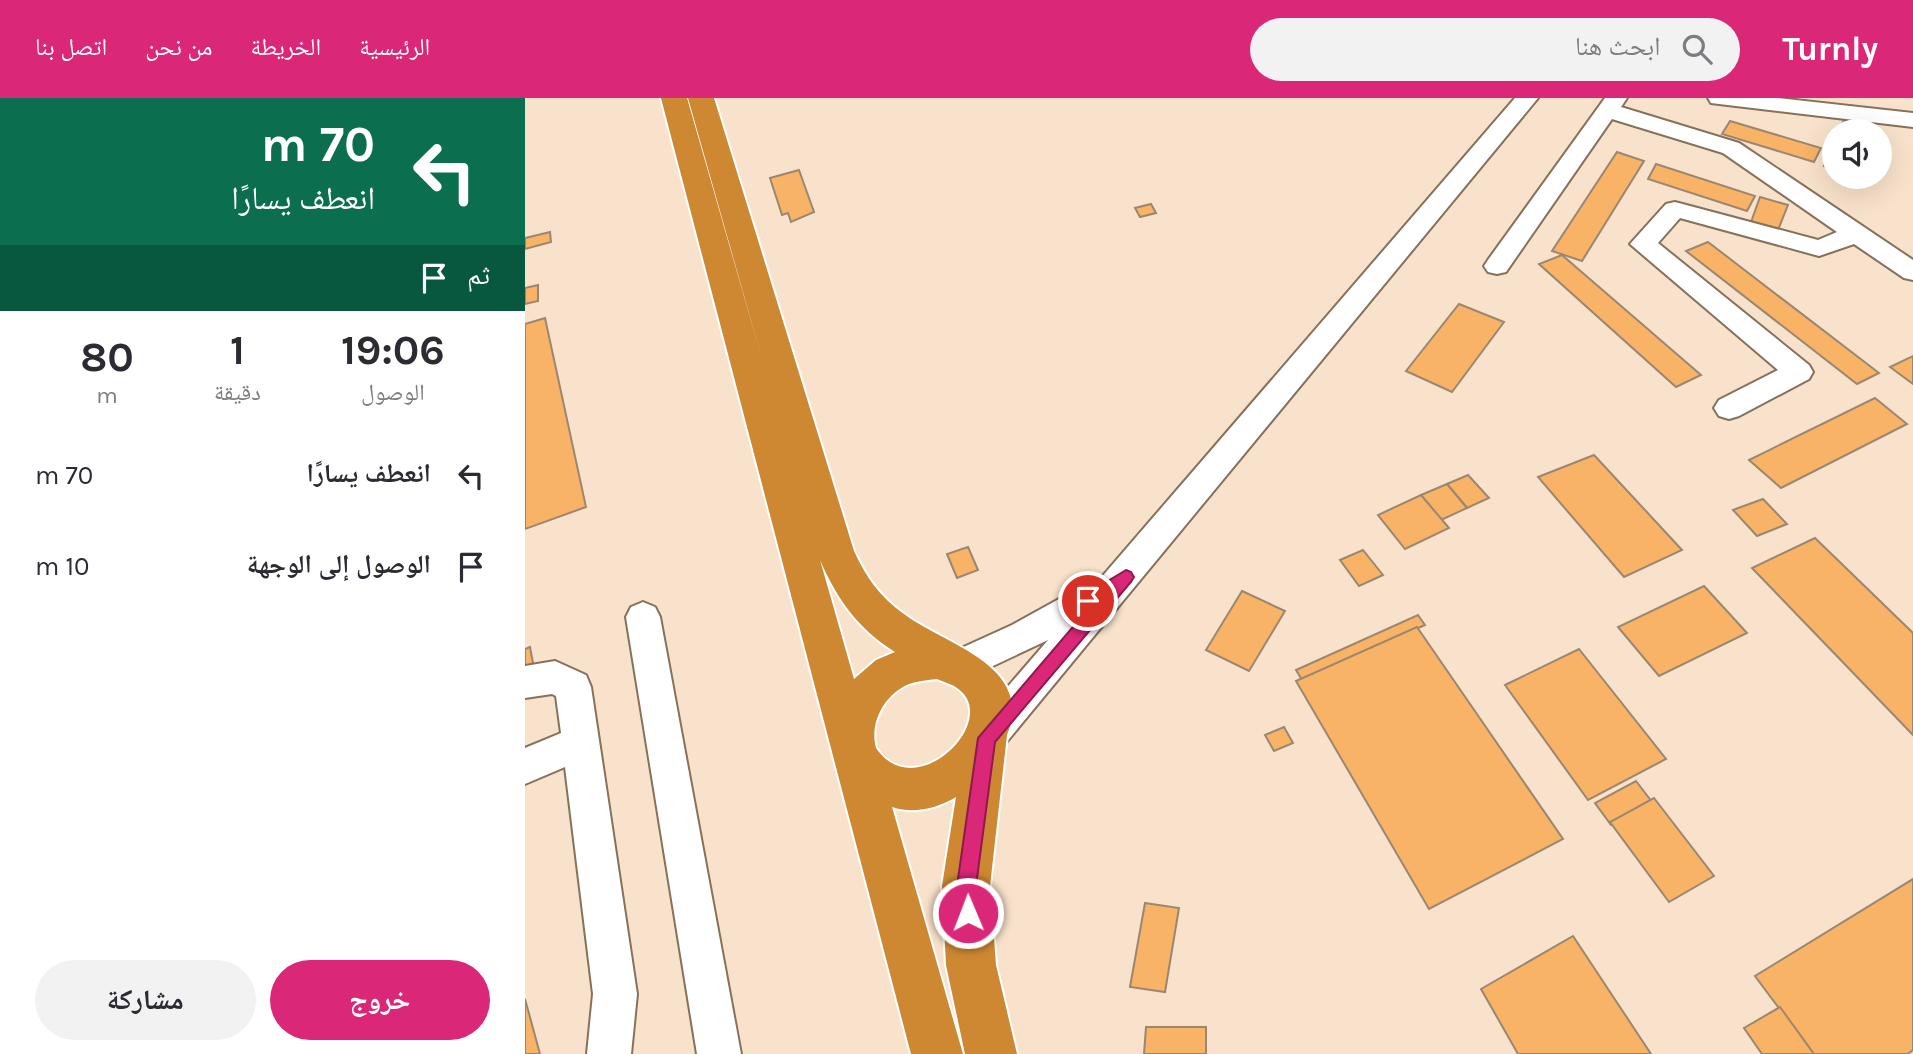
<!DOCTYPE html>
<html lang="ar">
<head>
<meta charset="utf-8">
<style>
  :root { --surface:#fff; --page:#f2f2f3; --text:#2b2b33; --muted:#7c7c81; --accent:#db2777 }
  body { margin:0; font-family:Karla,"Noto Naskh Arabic",sans-serif; background:var(--page); color:var(--text); direction:rtl; height:100vh; display:flex; flex-direction:column; font-size:26px; white-space:nowrap }
  * { box-sizing:border-box; margin:0 }
  p { font-size:23px; color:var(--muted) }
  .icon { flex:none; width:38px; height:38px; fill:none; stroke:currentColor; stroke-width:2; stroke-linecap:round; stroke-linejoin:round }
  .map { position:relative; flex:1; overflow:hidden; direction:ltr }
  .panel { display:flex; flex-direction:column; background:var(--surface); width:525px }
  .panel>* { flex:none }
  .top-card { background:#0b6e4f; color:#fff; overflow:hidden }
  .tools { position:absolute; left:1297px; top:21px; display:grid; gap:14px }
  .tools a { display:grid; place-items:center; width:70px; height:70px; border-radius:50%; background:var(--surface); box-shadow:0 7px 28px #0002; font-size:35px }
  .pin { position:absolute; display:grid; place-items:center; width:60px; height:60px; color:#fff; margin:-30px; border:4px solid #fff; border-radius:50%; box-shadow:0 2px 7px #0007 }
  .me { position:absolute; width:77px; margin:-38px; rotate:359deg; stroke-linejoin:round; filter:drop-shadow(0 0 5px #0008) }
  .turn { display:flex; align-items:center; gap:24px; height:147px; padding:0 35px; font-size:32px }
  .turn .icon { width:91px; height:91px; stroke-width:2.5 }
  .turn b { display:block; font-size:49px; line-height:60px }
  .then { display:flex; align-items:center; height:66px; padding:0 35px; background:#0003; gap:14px; font-size:26px }
  .eta { display:flex; justify-content:space-evenly; align-items:center; height:119px; text-align:center }
  .eta b { font-size:42px; font-weight:700; line-height:49px }
  .action { display:flex; gap:14px; margin-top:auto; padding:14px 35px }
  .action a { flex:1; height:80px; border-radius:42px; background:var(--accent); color:#fff; font-size:28px; font-weight:700; line-height:80px; text-align:center }
  .action a+a { background:var(--page); color:var(--text) }
  ul { padding:0; list-style:none }
  li { display:flex; align-items:center; gap:21px; height:91px; padding:0 35px }
  li div { flex:1 }
  li b { display:block; font-size:26px }
  li em { font-style:normal }
  header { display:flex; align-items:center; gap:42px; box-sizing:border-box; height:98px; padding:0 35px; background:var(--accent); color:#fff }
  header strong { font-size:33px }
  nav { display:flex; gap:38px; margin-inline-start:auto; font-size:24px }
  .search { width:490px; height:63px; background:var(--page); display:flex; align-items:center; gap:18px; box-sizing:border-box; padding:0 24px; border-radius:38px; color:var(--muted); font-size:26px }
  main { display:flex; flex:1; min-height:0 }
  .map>svg:first-child { display:block }
  .building { fill:#f9b366; stroke:#9b8771; stroke-width:2 }
  .lines { fill:none; stroke-linecap:round; stroke-linejoin:round }
  .minor-casing { stroke:#85715c; stroke-width:4 }
  .highway-casing { stroke:#fff; stroke-width:4 }
  .minor { fill:#fff; fill-rule:evenodd }
  .highway { fill:#ce8832; fill-rule:evenodd }
  .route { fill:#db2777; stroke:#8e194d; stroke-width:2 }
</style>
</head>
<body>
<header>
<strong>Turnly</strong>
<div class="search"><svg class="icon" aria-label="search" viewBox="0 0 24 24"><circle cx="10" cy="10" r="6"/><path d="M15 15l6 6"/></svg>ابحث هنا</div>
<nav><a>الرئيسية</a><a>الخريطة</a><a>من نحن</a><a>اتصل بنا</a></nav>
</header>
<main>
<div class="map">
<svg width="1388" height="956" viewBox="0 0 1388 956">
  <rect width="100%" height="100%" fill="#f9e2cb"/>
  <g class="building">
    <path d="M1319,22L1349,31L1348,33H1314Z"/>
    <path d="M1205,23L1296,50L1289,64L1197,36Z"/>
    <path d="M1309,45V71L1299,68Z"/>
    <path d="M1092,54L1119,63L1057,163L1027,153Z"/>
    <path d="M1131,66L1230,98L1222,113L1123,81Z"/>
    <path d="M274,72L289,114L266,124L263,115L257,117L245,80Z"/>
    <path d="M1235,99L1263,107L1253,132L1226,124Z"/>
    <path d="M626,106L631,115L615,119L610,110Z"/>
    <path d="M25,134L26,144L0,151V140Z"/>
    <path d="M1183,144L1354,275L1332,286L1161,153Z"/>
    <path d="M1037,157L1176,277L1151,289L1014,166Z"/>
    <path d="M13,187V203L0,206V190Z"/>
    <path d="M934,206L979,224L927,294L881,273Z"/>
    <path d="M20,220L61,409L0,431V226Z"/>
    <path d="M1388,258V286L1365,269Z"/>
    <path d="M1350,300L1382,326L1256,390L1224,362Z"/>
    <path d="M1069,357L1157,452L1099,479L1013,379Z"/>
    <path d="M943,377L964,400L942,410L922,386Z"/>
    <path d="M922,386L942,410L916,422L896,397Z"/>
    <path d="M896,397L924,430L880,451L853,417Z"/>
    <path d="M1238,401L1262,426L1232,438L1208,412Z"/>
    <path d="M1290,440L1388,535V637L1227,470Z"/>
    <path d="M443,449L453,472L432,480L422,456Z"/>
    <path d="M838,452L858,477L834,488L815,462Z"/>
    <path d="M1179,488L1222,535L1134,578L1093,529Z"/>
    <path d="M717,493L760,513L724,573L681,552Z"/>
    <path d="M893,517L900,527L777,582L771,572Z"/>
    <path d="M892,529L1038,741L904,811L771,583Z"/>
    <path d="M5,549L10,576L0,580V551Z"/>
    <path d="M1054,551L1141,661L1063,702L980,587Z"/>
    <path d="M759,629L768,645L749,653L740,637Z"/>
    <path d="M1111,683L1127,704L1086,727L1070,705Z"/>
    <path d="M1129,700L1189,778L1144,804L1085,724Z"/>
    <path d="M1388,781V952L1383,956H1288L1230,878Z"/>
    <path d="M620,805L654,810L640,894L605,889Z"/>
    <path d="M1048,838L1126,956H993L956,891Z"/>
    <path d="M0,901L15,956H0Z"/>
    <path d="M1255,909L1289,956H1237L1219,930Z"/>
    <path d="M621,929H681V956H619Z"/>
  </g>
  <g class="lines">
    <defs>
      <g id="minor">
        <path d="M990,0H1013L475,652L462,657L449,652L443,640L449,628L523,542L434,584L421,579L416,568L421,557L487,527L563,485L575,481Z"/>
        <path d="M1080,0H1102L1096,9L1214,45L1388,162V182L1379,180L1329,146L1294,158L1155,120L1133,145L1284,267L1288,274L1284,281L1214,318L1204,321L1194,318L1189,310L1194,302L1253,272L1105,146L1141,106L1150,104L1293,142L1312,134L1198,55L1087,21L981,174L972,176L963,174L959,168L963,162Z"/>
        <path d="M1183,0H1252L1388,15V29L1194,6L1186,5Z"/>
        <path d="M118,504L130,509L135,519L216,956H172L101,519L106,509Z"/>
        <path d="M30,563L61,577L66,589L112,896L106,956H62L68,896L40,669L0,686V650L36,635L31,598L27,596L0,600V568Z"/>
      </g>
      <path id="highway" d="M136,0H162L237,261L163,0H189L329,453C341,479 355,499 379,516C420,547 510,567 482,637L465,788L471,867L492,956H440L421,867L417,788L431,699C411,711 388,716 367,709L438,956H386ZM295,462C312,501 333,531 370,554L351,562L329,581ZM412,581C418,584 427,586 432,590C478,621 391,709 351,650C344,624 360,596 384,586C393,583 403,582 412,581Z"/>
    </defs>
    <use href="#minor" class="minor-casing"/>
    <use href="#highway" class="highway-casing"/>
    <use href="#minor" class="minor"/>
    <use href="#highway" class="highway"/>
  </g>
  <path class="route" d="M601,472L606,474L609,479L606,484L470,644L451,788L453,815L450,822L443,825L436,822L432,788L453,640L565,509L558,508L555,503L558,498Z"/>
</svg>
<div class="tools">
<a><svg class="icon" aria-label="sound" viewBox="0 0 24 24"><path d="M4 9h4l5-4v14l-5-4H4zM17 9q2 3 0 6"/></svg></a>
</div>
<div class="pin" style="left:563px;top:503px;background:#d93025"><svg class="icon" aria-label="arrive" viewBox="0 0 24 24"><path d="M6 21V4h12l-3 4 3 4H6"/></svg></div>
<svg class="me" style="left:443px;top:815px" viewBox="-20 -20 40 40"><circle r="17" fill="#db2777" stroke="#fff" stroke-width="3"/><path d="M0-11L8 9 0 5-8 9z" fill="#fff"/></svg>
</div>
<section class="panel">
<div class="top-card">
<div class="turn"><svg class="icon" aria-label="left" viewBox="0 0 24 24"><path d="M17 20v-9H6M10 6l-5 5 5 5"/></svg><div><b>70 m</b>انعطف يسارًا</div></div>
<div class="then">ثم<svg class="icon" aria-label="arrive" viewBox="0 0 24 24"><path d="M6 21V4h12l-3 4 3 4H6"/></svg></div>
</div>
<div class="eta">
<div><b>19:06</b><p>الوصول</p></div>
<div><b>1</b><p>دقيقة</p></div>
<div><b>80</b><p>m</p></div>
</div>
<ul>
<li><svg class="icon" aria-label="left" viewBox="0 0 24 24"><path d="M17 20v-9H6M10 6l-5 5 5 5"/></svg><div><b>انعطف يسارًا</b></div><em>70 m</em></li>
<li><svg class="icon" aria-label="arrive" viewBox="0 0 24 24"><path d="M6 21V4h12l-3 4 3 4H6"/></svg><div><b>الوصول إلى الوجهة</b></div><em>10 m</em></li>
</ul>
<div class="action"><a>خروج</a><a>مشاركة</a></div>
</section>
</main>
</body>
</html>
